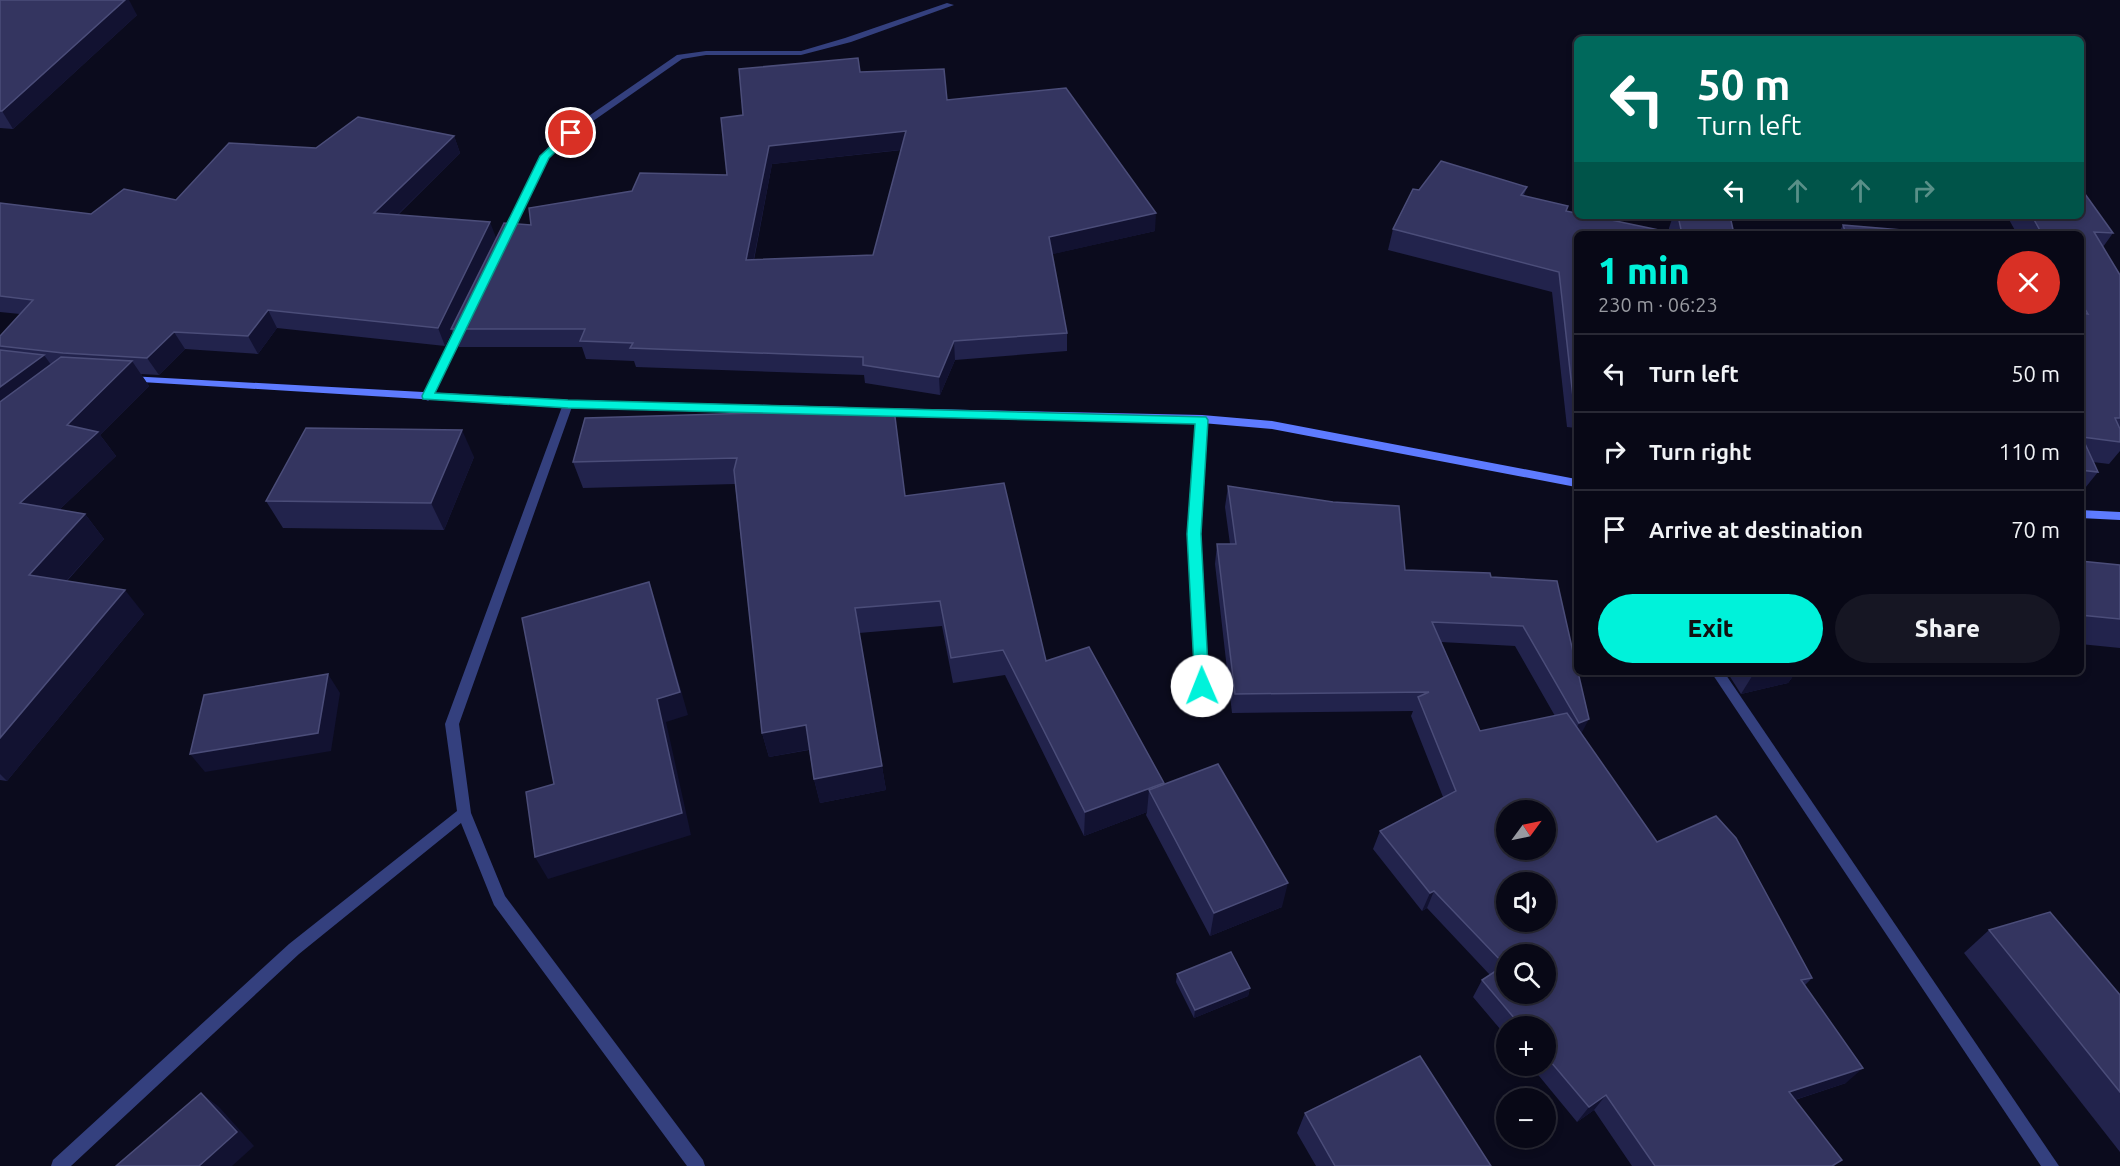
<!DOCTYPE html>
<html lang="en">
<head>
<meta charset="utf-8">
<style>
  :root { --surface:#080816; --page:#161623; --text:#f1f3f6; --muted:#989aa1; --line:#292935; --accent:#00f2da }
  body { margin:0; font-family:Ubuntu,sans-serif; background:var(--page); color:var(--text); height:100vh; display:flex; flex-direction:column; font-size:22px; white-space:nowrap }
  * { box-sizing:border-box; margin:0 }
  p { font-size:20px; color:var(--muted) }
  .icon { flex:none; width:33px; height:33px; fill:none; stroke:currentColor; stroke-width:2; stroke-linecap:round; stroke-linejoin:round }
  .map { position:relative; flex:1; overflow:hidden }
  .drawer { position:absolute; left:1574px; top:231px; width:510px; height:444px; display:flex; flex-direction:column; background:var(--surface); border-radius:9px; box-shadow:0 3px 9px #0003,0 0 0 2px var(--line) }
  .drawer>* { flex:none }
  .guide { position:absolute; left:1574px; top:36px; width:510px; height:183px; border-radius:9px; box-shadow:0 3px 9px #0003,0 0 0 2px var(--line); background:#00695c; color:#fff; overflow:hidden }
  .needle { width:39px; rotate:57deg }
  .buttons { position:absolute; left:1496px; top:800px; display:grid; gap:12px }
  .buttons a { display:grid; place-items:center; width:60px; height:60px; border-radius:50%; background:var(--surface); box-shadow:0 3px 9px #0003,0 0 0 2px var(--line); font-size:30px }
  .pin { position:absolute; display:grid; place-items:center; width:51px; height:51px; color:#fff; margin:-26px; border:3px solid #fff; border-radius:50%; box-shadow:0 2px 6px #0007 }
  .me { position:absolute; width:66px; margin:-33px; rotate:359deg; stroke-linejoin:round; filter:drop-shadow(0 0 4px #0008) }
  .turn { display:flex; align-items:center; gap:21px; height:126px; padding:0 24px; font-size:27px }
  .turn .icon { width:78px; height:78px; stroke-width:2.5 }
  .turn b { display:block; font-size:42px; line-height:51px }
  .lanes { display:flex; align-items:center; height:57px; padding:0 24px; background:#0003; justify-content:center; gap:30px; direction:ltr }
  .lanes .off { opacity:.35 }
  .round { display:grid; place-items:center; flex:none; width:63px; height:63px; border-radius:32px; background:var(--page) }
  .overview { display:flex; align-items:center; justify-content:space-between; height:102px; padding:0 24px }
  h1 { font-size:36px; font-weight:800; line-height:45px; color:var(--accent) }
  .action { display:flex; gap:12px; margin-top:auto; padding:12px 24px }
  .action a { flex:1; height:69px; border-radius:36px; background:var(--accent); color:#111; font-size:24px; font-weight:800; line-height:69px; text-align:center }
  .action a+a { background:var(--page); color:var(--text) }
  ul { padding:0; list-style:none }
  li { display:flex; align-items:center; gap:18px; height:78px; padding:0 24px; border-top:2px solid var(--line) }
  li div { flex:1 }
  li b { display:block; font-size:22px }
  li em { font-style:normal }
  .map>svg:first-child { display:block }
  .lines { fill:none; stroke-linecap:round; stroke-linejoin:round }
  .lane { fill:#34407e; fill-rule:evenodd }
  .street { fill:#34407e; fill-rule:evenodd }
  .secondary { fill:#5e7bff; fill-rule:evenodd }
  .wall { fill:#22234c; fill-rule:evenodd }
  .shaded-wall { fill:#121231 }
  .building { fill:#343560; stroke:#4b4d79; stroke-width:1.5; fill-rule:evenodd }
  .route { fill:#00f2da; stroke:#009d8e; stroke-width:1.5 }
</style>
</head>
<body>
<div class="map">
<svg width="2120" height="1166" viewBox="0 0 2120 1166">
  <rect width="100%" height="100%" fill="#0b0b1d"/>
  <g class="lines">
    <path class="lane" d="M1202,415L1207,419L1200,534L1208,663L1207,708L1206,712L1201,713L1196,712L1195,708L1196,663L1188,534L1197,419Z"/>
    <g class="street">
      <path d="M947,3L954,5L851,42L801,55H706L682,59L563,142L548,157L511,236L506,239L501,236L540,156L557,138L677,55L706,51H801L845,38Z"/>
      <path d="M462,322L467,325L433,397L428,401L424,399L423,397L457,325Z"/>
      <path d="M568,400L573,404L459,724L471,813L505,896L703,1160L705,1166H687L494,905L461,823L299,954L71,1166H51L53,1160L289,944L457,811L445,724L563,404Z"/>
      <path d="M1711,672H1724L2059,1166H2041Z"/>
    </g>
    <g class="secondary">
      <path d="M129,376L568,400L849,407L854,411L849,415L568,408L125,381L124,379Z"/>
      <path d="M878,408L1202,415L1272,421L1576,479V487L1272,429L1202,423L874,415L873,412L874,409Z"/>
      <path d="M2080,510L2120,512V520L2080,518Z"/>
    </g>
  </g>
  <g class="wall">
    <path d="M0,0L137,15L13,129L0,128Z"/>
    <path d="M860,72L947,100L1155,231L1052,254L1067,333V351L955,360L940,395L865,383L864,375L636,367L634,361L586,359L582,347H459L452,331L445,346L277,328L258,354L185,349L159,375L141,374L149,386L100,435L116,456L59,510L85,514L104,539L67,581L144,614L7,781L0,780V336L20,314L0,312V203L91,214L176,200L454,136L460,153L398,215L496,238L531,225L727,175L743,115ZM902,150L873,255L754,260L772,164Z"/>
    <path d="M1527,187L1524,195L1566,211L1669,232V228L1673,216H1730L1734,234H1576V428L1567,427L1552,292L1388,250L1393,229L1419,190Z"/>
    <path d="M2007,216H2080L2113,233L2103,247L2120,275V451L2109,464L2093,462L2098,472L2081,493L2080,234H2017Z"/>
    <path d="M1843,225L1937,234H1838Z"/>
    <path d="M585,418L905,496L1046,661L1164,783L1163,785L1282,907L1210,936L1146,815L1147,812L1084,836L1005,675L953,683L942,626L859,633L886,790L820,803L814,779L809,750L769,757L762,733L735,484L583,488L573,462Z"/>
    <path d="M474,457L444,530L283,528L266,501Z"/>
    <path d="M1228,486L1405,570L1491,577L1557,581L1581,734L1657,842L1812,978L1805,985L1846,1083L1795,1100L1835,1166H1632L1594,1110L1577,1122L1530,1065H1545V1026H1506V1036L1473,997L1482,980L1490,975L1427,908L1422,911L1373,849L1380,831L1443,797L1411,716L1413,711L1232,713L1215,564L1217,544H1230L1225,507ZM1441,642L1515,646L1555,716L1480,731Z"/>
    <path d="M2080,561L2120,565V648L2080,644Z"/>
    <path d="M1727,672H1796L1788,683L1741,694Z"/>
    <path d="M1989,930L2120,995V1152L1964,953Z"/>
    <path d="M1177,974L1250,988L1248,996L1194,1018L1176,982Z"/>
    <path d="M1305,1113L1491,1166H1316L1297,1133Z"/>
  </g>
  <g class="shaded-wall">
    <path d="M125,0H129L137,15L13,129L2,111Z"/>
    <path d="M906,131L908,149L772,164L750,278L746,260L769,146Z"/>
    <path d="M454,136L460,153L382,230L374,213Z"/>
    <path d="M1156,213L1155,231L1049,255V237Z"/>
    <path d="M490,222L497,240L451,329L452,331L445,346L438,328Z"/>
    <path d="M268,310L277,328L258,354L248,336Z"/>
    <path d="M174,332L185,349L159,375L147,358Z"/>
    <path d="M954,341L955,360L940,395L939,377Z"/>
    <path d="M44,355L62,380L0,426V387Z"/>
    <path d="M132,361L149,386L100,435L116,456L40,528L20,503L67,425Z"/>
    <path d="M462,430L474,457L444,530L431,503Z"/>
    <path d="M85,514L104,539L50,599L29,575Z"/>
    <path d="M649,582L657,606L688,715L666,722L691,835L548,879L535,857Z"/>
    <path d="M125,590L144,614L7,781L0,774V738Z"/>
    <path d="M855,608L886,790L820,803L814,779Z"/>
    <path d="M1758,672H1796L1788,683L1741,694L1754,673Z"/>
    <path d="M328,674L340,693L331,751L205,772L190,754Z"/>
    <path d="M1589,719L1579,738L1570,742L1579,723Z"/>
    <path d="M806,725L812,749L769,757L762,733Z"/>
    <path d="M1164,783L1161,807L1149,790L1147,812L1084,836L1085,812Z"/>
    <path d="M1288,883L1282,907L1210,936L1214,913Z"/>
    <path d="M1434,891L1427,908L1422,911L1430,893Z"/>
    <path d="M1250,988L1248,996L1194,1018L1195,1010Z"/>
    <path d="M1863,1068L1846,1083L1773,1107L1789,1092Z"/>
    <path d="M201,1093L219,1107L254,1146L232,1166H199Z"/>
    <path d="M1606,1095L1594,1110L1577,1122L1589,1107Z"/>
  </g>
  <g class="building">
    <path d="M0,0H125L2,111H0Z"/>
    <path d="M858,58L860,72L944,69L947,100L1066,88L1156,213L1049,237L1067,333L954,341L939,377L863,365V357L630,348L633,343L580,341L585,329H451L504,223L531,225L529,208L632,191L640,173L727,175L721,118L743,115L739,69ZM906,131L873,255L746,260L769,146Z"/>
    <path d="M358,117L454,136L374,213L490,222L438,328L268,310L248,336L174,332L147,358L63,353L0,346V336L33,300L0,296V203L91,214L124,189L176,200L229,143L316,148Z"/>
    <path d="M1441,161L1527,187L1521,195L1568,206L1566,211L1576,213V216H1592L1678,234H1576V406H1574L1559,272L1393,229L1413,189L1419,190Z"/>
    <path d="M2080,187L2113,233L2094,232L2120,275V418H2115L2120,429V442L2082,437L2098,472L2080,470V313L2088,314L2080,301V234H2042L2032,216H2080Z"/>
    <path d="M1678,216H1730L1734,234H1682Z"/>
    <path d="M1843,225L1937,233V234H1846Z"/>
    <path d="M0,350L44,355L0,387Z"/>
    <path d="M61,357L132,361L67,425L98,432L20,503L85,514L29,575L125,590L0,738V402Z"/>
    <path d="M894,409L905,496L1004,483L1046,661L1089,647L1164,783L1085,812L1003,650L951,658L940,601L855,608L882,766L814,779L806,725L762,733L734,470L737,458L573,462L585,418Z"/>
    <path d="M306,428L462,430L431,503L266,501Z"/>
    <path d="M1228,486L1333,502L1399,506L1405,570L1490,573L1491,577L1557,581L1576,665V672H1578L1589,719L1579,723L1523,626L1432,622L1480,731L1567,713L1657,842L1716,816L1736,838L1812,978L1801,980L1863,1068L1789,1092L1842,1160L1832,1166H1655L1606,1095L1589,1107L1545,1055V1026H1521L1482,980L1505,965L1434,891L1430,893L1380,831L1456,791L1418,697L1429,692L1235,694L1217,544H1236ZM1506,810H1545V849H1506ZM1506,882H1545V921H1506ZM1506,954H1545V993H1506Z"/>
    <path d="M2080,561L2120,565V619L2080,615Z"/>
    <path d="M649,582L680,692L657,699L682,813L535,857L526,792L554,784L522,618Z"/>
    <path d="M328,674L318,733L190,754L204,695Z"/>
    <path d="M1218,764L1288,883L1214,913L1149,790Z"/>
    <path d="M2050,912L2120,995V1092L1989,930Z"/>
    <path d="M1231,952L1250,988L1195,1010L1177,974Z"/>
    <path d="M1420,1056L1491,1166H1335L1305,1113Z"/>
    <path d="M201,1093L237,1132L199,1166H116Z"/>
  </g>
  <path class="route" d="M567,131L575,133L549,158L435,393L568,400L1206,417L1208,420L1201,534L1209,686L1207,690H1197L1195,686L1187,534L1195,424L568,408L423,399L422,396L540,156Z"/>
</svg>
<div class="buttons">
<a><svg class="needle" viewBox="-14 -14 28 28"><path d="M0-13l5 13h-10z" fill="#e53935"/><path d="M0 13l5-13h-10z" fill="#989aa1"/></svg></a>
<a><svg class="icon" aria-label="sound" viewBox="0 0 24 24"><path d="M4 9h4l5-4v14l-5-4H4zM17 9q2 3 0 6"/></svg></a>
<a><svg class="icon" aria-label="search" viewBox="0 0 24 24"><circle cx="10" cy="10" r="6"/><path d="M15 15l6 6"/></svg></a>
<a>+</a>
<a>−</a>
</div>
<div class="pin" style="left:571px;top:133px;background:#d93025"><svg class="icon" aria-label="arrive" viewBox="0 0 24 24"><path d="M6 21V4h12l-3 4 3 4H6"/></svg></div>
<svg class="me" style="left:1202px;top:686px" viewBox="-20 -20 40 40"><circle r="19" fill="#fff"/><path d="M0-13L10 11 0 6-10 11z" fill="#00f2da"/></svg>
<div class="guide">
<div class="turn"><svg class="icon" aria-label="left" viewBox="0 0 24 24"><path d="M17 20v-9H6M10 6l-5 5 5 5"/></svg><div><b>50 m</b>Turn left</div></div>
<div class="lanes"><svg class="icon" aria-label="left" viewBox="0 0 24 24"><path d="M17 20v-9H6M10 6l-5 5 5 5"/></svg><svg class="icon off" aria-label="ahead" viewBox="0 0 24 24"><path d="M12 20V5M6 11l6-6 6 6"/></svg><svg class="icon off" aria-label="ahead" viewBox="0 0 24 24"><path d="M12 20V5M6 11l6-6 6 6"/></svg><svg class="icon off" aria-label="right" viewBox="0 0 24 24"><path d="M7 20v-9h11M14 6l5 5-5 5"/></svg></div>
</div>
<section class="drawer">
<div class="overview"><div><h1>1 min</h1><p>230 m · 06:23</p></div><a class="round" style="background:#d93025;color:#fff"><svg class="icon" aria-label="close" viewBox="0 0 24 24"><path d="M6 6l12 12M18 6L6 18"/></svg></a></div>
<ul>
<li><svg class="icon" aria-label="left" viewBox="0 0 24 24"><path d="M17 20v-9H6M10 6l-5 5 5 5"/></svg><div><b>Turn left</b></div><em>50 m</em></li>
<li><svg class="icon" aria-label="right" viewBox="0 0 24 24"><path d="M7 20v-9h11M14 6l5 5-5 5"/></svg><div><b>Turn right</b></div><em>110 m</em></li>
<li><svg class="icon" aria-label="arrive" viewBox="0 0 24 24"><path d="M6 21V4h12l-3 4 3 4H6"/></svg><div><b>Arrive at destination</b></div><em>70 m</em></li>
</ul>
<div class="action"><a>Exit</a><a>Share</a></div>
</section>
</div>
</body>
</html>
